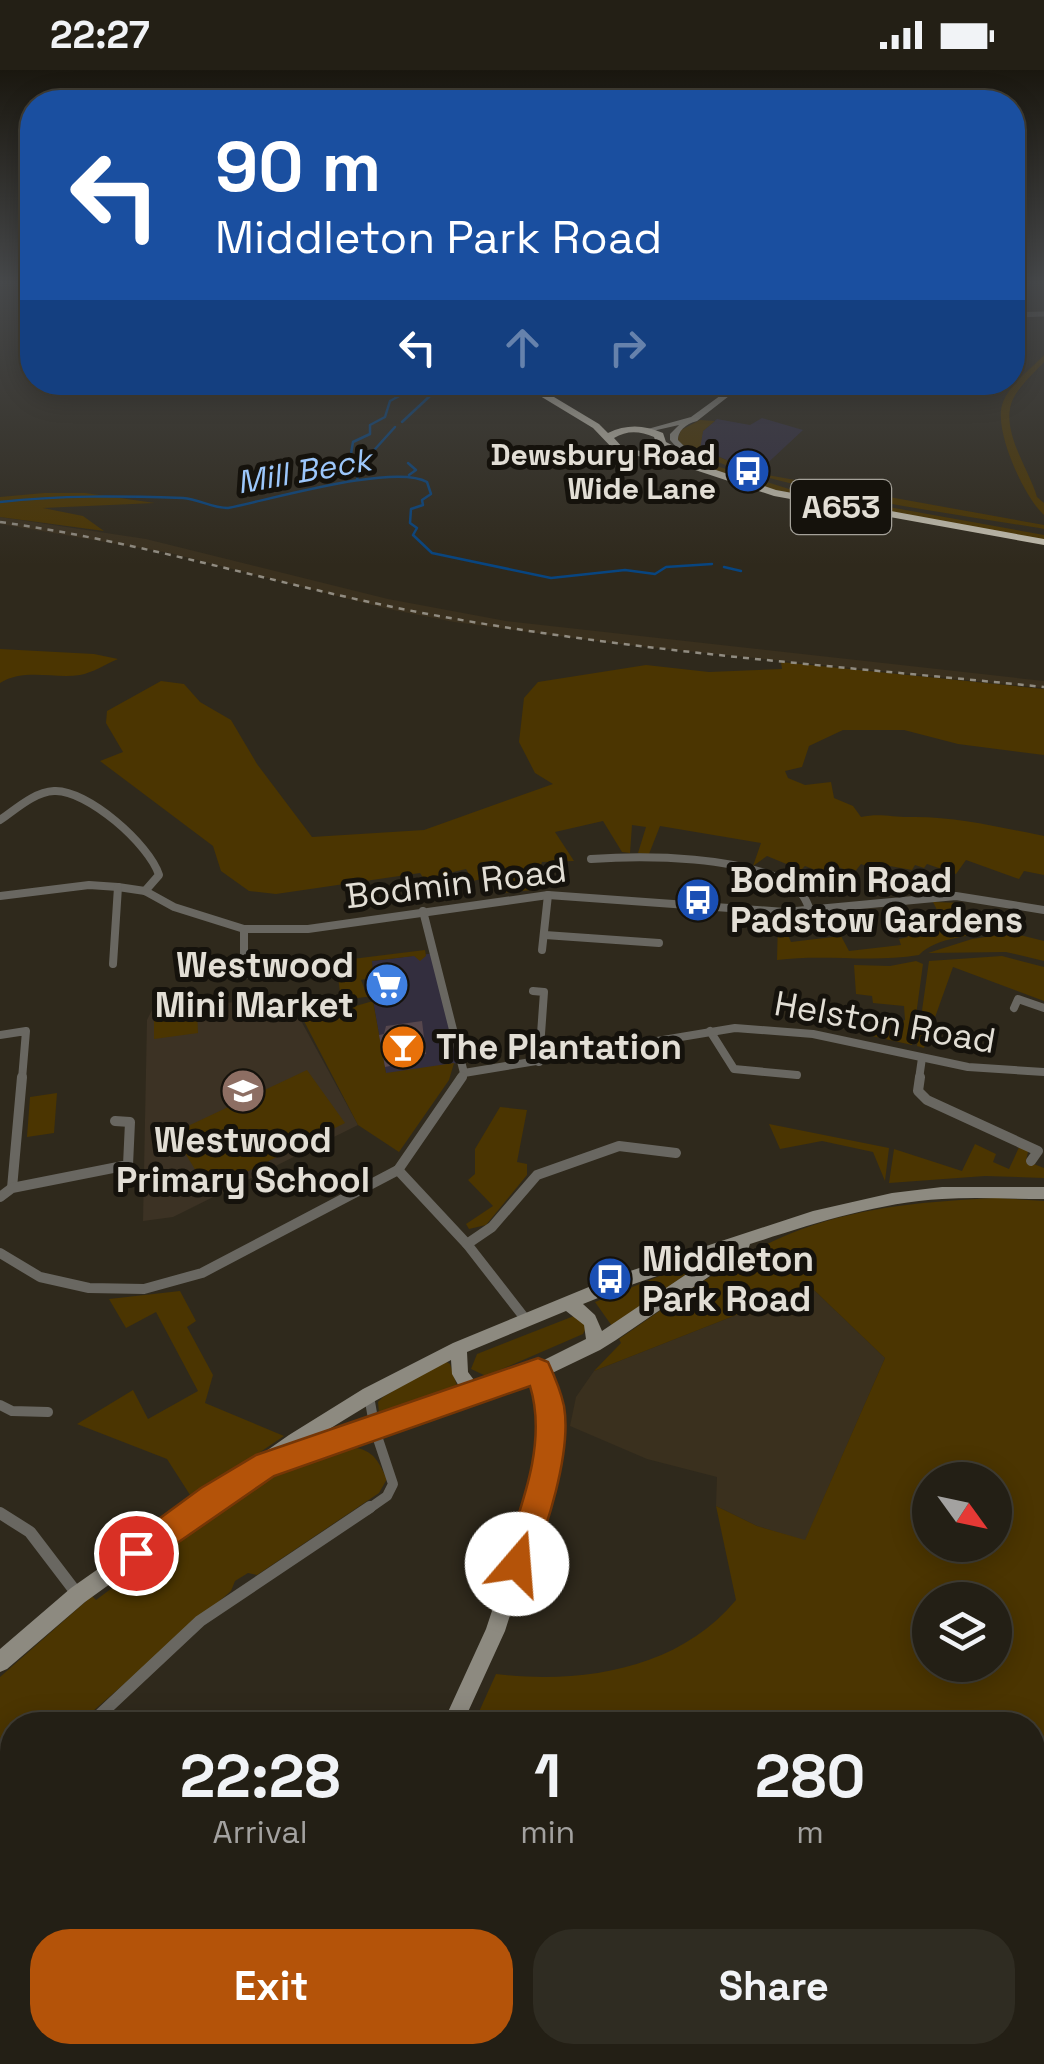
<!DOCTYPE html>
<html lang="en">
<head>
<meta charset="utf-8">
<style>
  :root { --surface:#231f15; --page:#2f2c22; --text:#f1f3f6; --muted:#a3a2a0; --line:#403d34; --accent:#b45309 }
  body { margin:0; font-family:"Space Grotesk",sans-serif; background:var(--page); color:var(--text); height:100vh; display:flex; flex-direction:column; font-size:38px; white-space:nowrap }
  * { box-sizing:border-box; margin:0 }
  p { font-size:32px; color:var(--muted) }
  .icon { flex:none; width:55px; height:55px; fill:none; stroke:currentColor; stroke-width:2; stroke-linecap:round; stroke-linejoin:round }
  .map { position:relative; flex:1; overflow:hidden }
  .drawer { position:absolute; left:0px; top:1642px; width:1045px; height:352px; display:flex; flex-direction:column; background:var(--surface); border-radius:40px 40px 0 0; box-shadow:0 5px 25px #0003,0 0 0 2px var(--line) }
  .drawer>* { flex:none }
  .guide { position:absolute; left:20px; top:20px; width:1005px; height:305px; border-radius:40px; box-shadow:0 5px 25px #0003,0 0 0 2px var(--line); background:#1a4fa0; color:#fff; overflow:hidden }
  .needle { width:65px; rotate:123deg }
  .controls { position:absolute; left:912px; top:1392px; display:grid; gap:20px }
  .controls a { display:grid; place-items:center; width:100px; height:100px; border-radius:50%; background:var(--surface); box-shadow:0 5px 25px #0003,0 0 0 2px var(--line); font-size:50px }
  .pin { position:absolute; display:grid; place-items:center; width:85px; height:85px; color:#fff; margin:-42px; border:5px solid #fff; border-radius:50%; box-shadow:0 2px 10px #0007 }
  .me { position:absolute; width:110px; margin:-55px; rotate:18deg; stroke-linejoin:round; filter:drop-shadow(0 0 8px #0008) }
  .turn { display:flex; align-items:center; gap:35px; height:210px; padding:0 30px; font-size:45px }
  .turn .icon { width:130px; height:130px; stroke-width:2.5 }
  .turn b { display:block; font-size:70px; line-height:85px }
  .lanes { display:flex; align-items:center; height:95px; padding:0 30px; background:#0003; justify-content:center; gap:50px; direction:ltr }
  .lanes .off { opacity:.35 }
  .eta { display:flex; justify-content:space-evenly; align-items:center; height:170px; text-align:center }
  .eta b { font-size:60px; font-weight:600; line-height:70px }
  .button { display:flex; gap:20px; margin-top:auto; padding:20px 30px }
  .button a { flex:1; height:115px; border-radius:40px; background:var(--accent); color:#fff; font-size:40px; font-weight:600; line-height:115px; text-align:center }
  .button a+a { background:var(--page); color:var(--text) }
  .status { display:flex; justify-content:space-between; align-items:center; height:70px; padding:0 50px; background:var(--surface); direction:ltr }
  .status svg { height:28px; fill:currentColor }
  .map>svg:first-child { display:block }
  .commercial { fill:#332e3e }
  .built { fill:#3a301e }
  .education { fill:#3c3224 }
  .green { fill:#4b3501; fill-rule:evenodd }
  .lines { fill:none; stroke-linecap:round; stroke-linejoin:round }
  .stream { stroke:#084580; stroke-width:2.5 }
  .building { fill:#57474d }
  .street-far3 { stroke:#696761; stroke-width:5 }
  .street-far2 { stroke:#696761; stroke-width:8 }
  .street-far1 { stroke:#696761; stroke-width:10 }
  .street { stroke:#696761; stroke-width:12 }
  .secondary { fill:#8d8a80; fill-rule:evenodd }
  .highway { fill:#c2bdad; fill-rule:evenodd }
  .rail { stroke:#908b80; stroke-width:2.5; stroke-dasharray:6 6; stroke-linecap:butt }
  .route { fill:#b45309; stroke:#753606; stroke-width:2.5 }
  .labels { text-anchor:middle; dominant-baseline:central; stroke-width:10; stroke-linejoin:round; paint-order:stroke }
  .far-poi-label { font-size:30px; font-weight:bold; fill:#e2ded5; stroke:#15120c; text-anchor:end }
  .far-water-label { font-size:32px; font-style:italic; fill:#9cc7fb; stroke:#15120c }
  .shield { fill:#15120c; stroke:#a4a199; stroke-width:2.5 }
  .shield-label { font-size:32px; font-weight:bold; fill:#e2ded5 }
  .poi-label { font-size:35px; font-weight:bold; fill:#e2ded5; stroke:#15120c; text-anchor:start }
  .street-label { font-size:35px; fill:#e2ded5; stroke:#15120c }
</style>
</head>
<body>
<div class="status"><b>22:27</b><svg viewBox="0 0 49 12"><path d="M0 12V9h3v3zM5 12V6h3v6zM10 12V3h3v9zM15 12V0h3v12zM26 1h20v11H26zM47 4h2v5h-2z"/></svg></div>
<div class="map">
<svg width="1044" height="1994" viewBox="0 0 1044 1994">
  <rect width="100%" height="100%" fill="#2f291c"/>
  <g class="commercial">
    <path d="M762,348L803,360L757,403L699,378L703,361L717,349L750,355Z"/>
    <path d="M436,883L464,992L386,1004L373,931L372,891Z"/>
  </g>
  <g class="built">
    <path d="M0,447L146,469L388,529L506,551L1044,611V618L620,574L454,552L388,539L170,483L0,454Z"/>
    <path d="M814,1220L885,1288L805,1471L757,1456L716,1436L717,1407L647,1389L570,1356L576,1327L594,1301L764,1234Z"/>
  </g>
  <path class="education" d="M288,927L358,1055L173,1147L143,1151L147,950L152,940Z"/>
  <g class="green">
    <path d="M1044,285V292C1034,303 1020,315 1013,329C999,359 1029,399 1037,427L1044,433V445C1024,427 992,358 1003,332C1010,314 1031,299 1044,285Z"/>
    <path d="M700,350L715,351L703,361L700,379L757,403L1044,455V459C971,446 723,414 677,370L681,360Z"/>
    <path d="M663,379L789,419L1044,465V470L769,419L658,381Z"/>
    <path d="M44,423H85L155,433L43,438L83,446L104,461L0,447V427Z"/>
    <path d="M0,579L94,584L118,589C106,594 92,603 80,605C54,609 24,598 0,613Z"/>
    <path d="M781,592L1044,619V685L958,674L904,660H843L809,676L802,697L785,701L788,708L805,715L831,712L834,728L853,736L861,747C879,743 891,747 909,747C955,746 998,757 1044,766V805L1024,801L1019,809L966,790L956,804L927,794L924,798L915,795L912,800L884,795L880,801L861,794L854,803L830,794L823,803L805,796L801,800L767,786L753,796L761,773L660,756L649,784L638,783L646,757L632,755L630,783L622,782L603,751L555,762L574,791L542,792L533,820L501,823L498,819L508,817L502,804L473,811L466,799L424,809L420,803L276,824L249,821L221,801L213,776L100,691L123,682L106,653L107,641L161,611L184,614L200,632L231,650L257,694L312,767L424,760L553,714L535,703L519,672L524,628L538,612L646,595L709,602L782,599Z"/>
    <path d="M933,832L963,833V857L998,862C974,865 936,867 919,885C872,893 825,884 777,890L778,851H782L791,872L841,866L849,881L901,875L899,869L908,867L903,859L944,854Z"/>
    <path d="M1012,863L1044,871V891L1006,882L928,883L972,869Z"/>
    <path d="M425,880L426,886L420,891L414,886L372,891L373,907L361,910L366,923L374,926L341,930L336,891Z"/>
    <path d="M1002,886L1044,897V931L953,897L924,978L917,976L929,891Z"/>
    <path d="M916,891L923,894L912,975L863,964L905,950L904,936L873,933L872,926L856,924L854,895L890,896Z"/>
    <path d="M373,931L386,1003L454,993L449,1010L399,1082L358,1055L304,951Z"/>
    <path d="M197,940L198,963L154,969V946Z"/>
    <path d="M307,1000L345,1053L208,1121L173,1063Z"/>
    <path d="M57,1023L54,1063L27,1067L30,1027Z"/>
    <path d="M500,1037L527,1040L517,1092L527,1094V1105L486,1155L469,1159L466,1154L493,1136L468,1110L475,1104V1079Z"/>
    <path d="M769,1054L889,1078L885,1111L873,1082L822,1071L780,1079Z"/>
    <path d="M1021,1073L1029,1077L1026,1091L1044,1098V1108L985,1106L889,1113L894,1079L962,1101L975,1074L996,1084L993,1092L1009,1099Z"/>
    <path d="M997,1128L1044,1131V1994H351L354,1982H1032V1655H473L496,1604C581,1614 678,1600 736,1530L716,1436L757,1456L805,1470L885,1288L814,1220L764,1234L594,1301L621,1273L619,1269C677,1230 735,1184 802,1159C865,1136 931,1131 997,1128ZM930,1410H995V1475H930ZM930,1530H995V1595H930Z"/>
    <path d="M697,1191L701,1194L612,1256L595,1232Z"/>
    <path d="M180,1221L196,1251L187,1257L213,1305L205,1333L284,1366L192,1428L167,1389L77,1354L133,1320L148,1349L198,1321L156,1242L126,1258L109,1229Z"/>
    <path d="M574,1246L582,1248L586,1258L583,1264L486,1306L471,1299L477,1284Z"/>
    <path d="M445,1291L450,1294L459,1322L385,1347L379,1343L378,1332L383,1327Z"/>
    <path d="M357,1378C375,1382 379,1393 387,1409L379,1423L257,1505L248,1503L235,1511L231,1521L77,1655H12V1718L0,1731V1607L92,1526L96,1530L116,1515L122,1504C186,1458 277,1385 357,1378Z"/>
  </g>
  <g class="lines">
    <g class="stream">
      <path d="M402,352L445,312"/>
      <path d="M408,393L416,400L409,405"/>
      <path d="M364,397L350,390L353,372L370,364V355L385,347L390,331L425,312"/>
      <path d="M357,409L367,388L395,357"/>
      <path d="M0,432C61,425 121,426 183,428C199,429 211,438 228,438C269,430 395,393 427,412L431,424L422,430L423,435L411,439L410,453L417,458L413,465L432,483L551,508L625,500L655,504L666,497L712,494"/>
      <path d="M724,497L741,501"/>
    </g>
  </g>
  <path class="building" d="M422,951L426,984L394,989L395,995L385,997L379,965L384,964L386,956Z"/>
  <g class="lines">
    <path class="street-far3" d="M1012,245L1044,244"/>
    <g class="street-far2">
      <path d="M0,750C16,739 34,722 54,721C87,719 150,775 159,805L145,821"/>
      <path d="M591,789C647,785 743,786 792,815C802,821 806,830 810,840"/>
      <path d="M0,826L89,815L118,817L145,821L174,837L244,859H308L548,825L785,842L956,826L1044,840"/>
      <path d="M423,841L464,1003L460,1009"/>
      <path d="M244,859V905L274,901"/>
      <path d="M545,865L659,873"/>
      <path d="M542,880L548,825"/>
      <path d="M113,894L118,817"/>
      <path d="M533,921L544,922L539,992"/>
      <path d="M1014,938L1018,929L1044,938"/>
      <path d="M710,961L734,999L797,1005"/>
      <path d="M0,965L26,961L22,1009"/>
      <path d="M464,1003L735,958L813,964L968,997L1044,1002"/>
      <path d="M919,1009L922,988"/>
    </g>
    <g class="street-far1">
      <path d="M920,1007L918,1021L927,1030L1038,1081L1031,1091"/>
      <path d="M398,1100L467,1174L527,1251"/>
      <path d="M12,1118L22,1007"/>
      <path d="M0,1127L12,1118L128,1095L130,1052L115,1051"/>
      <path d="M467,1174L492,1157L537,1105L619,1076L676,1083"/>
      <path d="M0,1183L40,1207L89,1218L144,1219L202,1203L398,1100L462,1007"/>
      <path d="M0,1335L12,1341L48,1342"/>
      <path d="M367,1440L387,1426L393,1414L375,1360L369,1326"/>
    </g>
    <g class="street">
      <path d="M0,1443L30,1462L78,1525"/>
      <path d="M89,1655L200,1551L370,1437"/>
      <path d="M0,1738L12,1726"/>
      <path d="M59,1994L66,1982"/>
    </g>
    <g class="secondary">
      <path d="M739,312H747L697,351C689,353 678,359 678,370L692,384V388H686L670,370V364L679,355L648,362L644,360L691,347Z"/>
      <path d="M942,1117H1044V1129C1010,1129 975,1127 942,1129C876,1133 812,1154 750,1174L748,1180L616,1270L600,1280L548,1305L558,1335L560,1361L548,1426L505,1561L462,1655H442L486,1559L530,1426L542,1361V1335L533,1310L276,1400L271,1398L85,1532L7,1599L0,1602V1579L71,1518L289,1365L363,1319L453,1273L618,1205L813,1141L892,1123ZM712,1187L602,1261L595,1245L583,1234L628,1216ZM566,1241L584,1255L586,1269L534,1295L477,1314L468,1302L467,1282ZM451,1290L452,1304L461,1320L308,1372L375,1331Z"/>
      <path d="M322,1982H345L344,1994H320Z"/>
    </g>
    <path class="highway" d="M517,312H529L599,354L608,363C627,354 644,355 663,363L666,372L687,383L682,386L657,376L654,367C640,361 627,360 614,368L623,378L677,387L776,420L1044,469V475L774,426L671,392L616,382L593,358Z"/>
    <path class="rail" d="M0,452C145,472 284,517 428,544C632,582 839,596 1044,617"/>
  </g>
  <linearGradient id="sky" x2="0" y2="1"><stop stop-color="#1a170f"/><stop offset="0.43" stop-color="#47494b"/><stop offset="1" stop-color="#47494b" stop-opacity="0"/></linearGradient>
  <rect width="1044" height="495" fill="url(#sky)"/>
  <path class="route" d="M538,1288L548,1292C554,1305 561,1322 564,1336C572,1383 546,1461 528,1504L517,1509L506,1504L502,1494C520,1439 548,1374 530,1316L274,1406L147,1494L136,1498L126,1494L121,1483L126,1473L201,1418L256,1385Z"/>
  <defs>
    <symbol id="bus-disc" viewBox="-11 -11 22 22"><circle r="9.5" fill="#1a4fb4" stroke="#15120c"/><path d="M-5-6H5V4H4V6H2V4H-2V6H-4V4H-5ZM-3.5-4V0h7V-4ZM-3.5 1.2v1.5H-2V1.2ZM2 1.2v1.5H3.5V1.2Z" fill="#fff"/></symbol>
    <symbol id="supermarket-disc" viewBox="-11 -11 22 22"><circle r="9.5" fill="#3f7fe0" stroke="#15120c"/><path d="M-6-5.5h2.5l.6 2H6L4.5 2H-2.5L-4.4-4H-6ZM-1.5 3.2a1.3 1.3 0 1 0 .1 0ZM3 3.2a1.3 1.3 0 1 0 .1 0Z" fill="#fff"/></symbol>
    <symbol id="bar-disc" viewBox="-11 -11 22 22"><circle r="9.5" fill="#e8710a" stroke="#15120c"/><path d="M-6-5H6L.8 .8V4.5H3.5V6h-7V4.5H-.8V.8Z" fill="#fff"/></symbol>
    <symbol id="school-disc" viewBox="-11 -11 22 22"><circle r="9.5" fill="#8d6e63" stroke="#15120c"/><path d="M0-5L7-2L0 1L-7-2ZM-4 1L0 2.5L4 1V4Q0 6-4 4Z" fill="#fff"/></symbol>
  </defs>
  <g fill-rule="evenodd">
    <use href="#bus-disc" x="723" y="376" width="50" height="50"/>
    <use href="#bus-disc" x="673" y="805" width="50" height="50"/>
    <use href="#supermarket-disc" x="362" y="890" width="50" height="50"/>
    <use href="#bar-disc" x="378" y="952" width="50" height="50"/>
    <use href="#school-disc" x="218" y="996" width="50" height="50"/>
    <use href="#bus-disc" x="585" y="1184" width="50" height="50"/>
  </g>
  <g class="labels">
    <g class="far-poi-label">
      <text x="716" y="384">Dewsbury Road<tspan x="716" dy="34">Wide Lane</tspan></text>
    </g>
    <g class="far-water-label">
      <text transform="translate(304 401) rotate(-10)">Mill Beck</text>
    </g>
    <rect class="shield" x="791" y="410" width="100" height="54" rx="8"/>
    <g class="shield-label">
      <text x="841" y="437">A653</text>
    </g>
    <g class="poi-label">
      <text x="730" y="810">Bodmin Road<tspan x="730" dy="40">Padstow Gardens</tspan></text>
      <text x="354" y="895" text-anchor="end">Westwood<tspan x="354" dy="40">Mini Market</tspan></text>
      <text x="436" y="977">The Plantation</text>
      <text x="243" y="1070" text-anchor="middle">Westwood<tspan x="243" dy="40">Primary School</tspan></text>
      <text x="642" y="1189">Middleton<tspan x="642" dy="40">Park Road</tspan></text>
    </g>
    <g class="street-label">
      <text transform="translate(456 813) rotate(-7)">Bodmin Road</text>
      <text transform="translate(885 952) rotate(10)">Helston Road</text>
    </g>
  </g>
</svg>
<div class="controls">
<a><svg class="needle" viewBox="-14 -14 28 28"><path d="M0-13l5 13h-10z" fill="#e53935"/><path d="M0 13l5-13h-10z" fill="#a3a2a0"/></svg></a>
<a><svg class="icon" aria-label="layers" viewBox="0 0 24 24"><path d="M12 4l9 5-9 5-9-5zM3 14l9 5 9-5"/></svg></a>
</div>
<div class="pin" style="left:136px;top:1483px;background:#d93025"><svg class="icon" aria-label="arrive" viewBox="0 0 24 24"><path d="M6 21V4h12l-3 4 3 4H6"/></svg></div>
<svg class="me" style="left:517px;top:1494px" viewBox="-20 -20 40 40"><circle r="19" fill="#fff"/><path d="M0-13L10 11 0 6-10 11z" fill="#b45309"/></svg>
<div class="guide">
<div class="turn"><svg class="icon" aria-label="left" viewBox="0 0 24 24"><path d="M17 20v-9H6M10 6l-5 5 5 5"/></svg><div><b>90 m</b>Middleton Park Road</div></div>
<div class="lanes"><svg class="icon" aria-label="left" viewBox="0 0 24 24"><path d="M17 20v-9H6M10 6l-5 5 5 5"/></svg><svg class="icon off" aria-label="ahead" viewBox="0 0 24 24"><path d="M12 20V5M6 11l6-6 6 6"/></svg><svg class="icon off" aria-label="right" viewBox="0 0 24 24"><path d="M7 20v-9h11M14 6l5 5-5 5"/></svg></div>
</div>
<section class="drawer">
<div class="eta">
<div><b>22:28</b><p>Arrival</p></div>
<div><b>1</b><p>min</p></div>
<div><b>280</b><p>m</p></div>
</div>
<div class="button"><a>Exit</a><a>Share</a></div>
</section>
</div>
</body>
</html>
